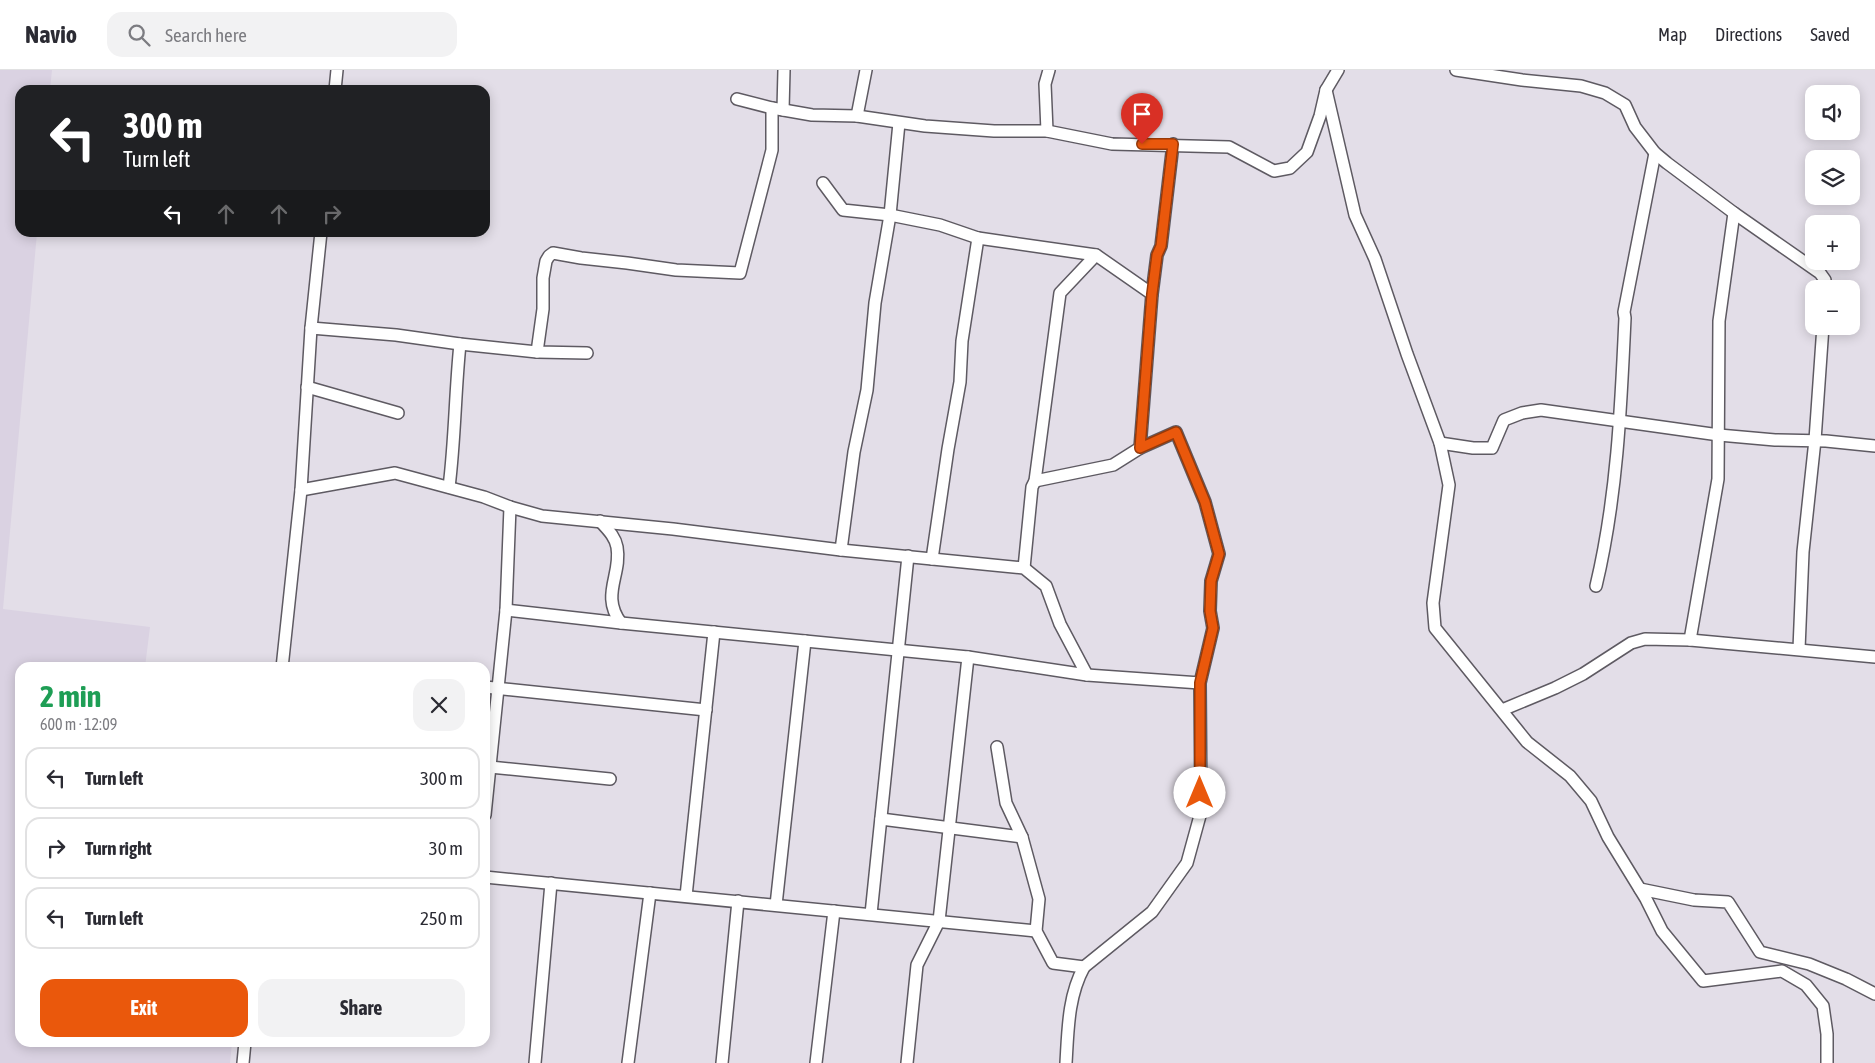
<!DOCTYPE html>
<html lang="en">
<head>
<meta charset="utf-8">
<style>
  :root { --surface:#fff; --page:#f2f2f3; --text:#2b2b33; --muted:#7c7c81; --line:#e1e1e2; --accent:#ea580c }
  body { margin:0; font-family:"Asap Condensed",sans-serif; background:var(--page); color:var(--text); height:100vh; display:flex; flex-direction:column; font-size:19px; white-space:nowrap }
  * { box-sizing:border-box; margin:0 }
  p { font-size:16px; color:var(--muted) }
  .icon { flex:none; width:28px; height:28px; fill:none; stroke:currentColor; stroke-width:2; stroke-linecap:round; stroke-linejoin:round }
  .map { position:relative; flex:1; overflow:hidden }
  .details { position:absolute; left:15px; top:592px; width:475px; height:385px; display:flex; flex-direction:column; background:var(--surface); border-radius:15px; box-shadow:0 2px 12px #0003 }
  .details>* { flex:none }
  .guide { position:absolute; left:15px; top:15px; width:475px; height:152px; border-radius:15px; box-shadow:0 2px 12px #0003; background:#202124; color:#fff; overflow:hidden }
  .fabs { position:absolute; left:1805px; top:15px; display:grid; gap:10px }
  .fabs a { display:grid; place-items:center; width:55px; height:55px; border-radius:10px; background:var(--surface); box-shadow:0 2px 12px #0003; font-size:25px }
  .pin { position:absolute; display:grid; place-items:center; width:42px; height:42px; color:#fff; margin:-51px -21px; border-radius:50% 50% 50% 0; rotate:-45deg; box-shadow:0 0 5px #0007 }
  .pin .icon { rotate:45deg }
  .me { position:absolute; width:55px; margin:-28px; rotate:0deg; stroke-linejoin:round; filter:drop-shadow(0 0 4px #0008) }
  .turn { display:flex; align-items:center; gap:18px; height:105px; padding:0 25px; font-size:22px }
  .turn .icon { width:65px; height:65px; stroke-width:2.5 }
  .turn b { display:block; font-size:35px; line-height:42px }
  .lanes { display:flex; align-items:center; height:48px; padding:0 25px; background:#0003; justify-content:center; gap:25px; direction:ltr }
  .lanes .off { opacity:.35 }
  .round { display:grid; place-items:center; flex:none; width:52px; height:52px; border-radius:15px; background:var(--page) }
  .summary { display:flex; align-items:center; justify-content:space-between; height:85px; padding:0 25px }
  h1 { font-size:30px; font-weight:700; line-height:38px; color:#1e9e55 }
  .cta { display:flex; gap:10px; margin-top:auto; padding:10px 25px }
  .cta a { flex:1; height:58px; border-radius:15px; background:var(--accent); color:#fff; font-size:20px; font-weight:700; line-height:58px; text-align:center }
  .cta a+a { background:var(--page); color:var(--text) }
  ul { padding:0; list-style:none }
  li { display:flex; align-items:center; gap:15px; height:62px; margin:0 10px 8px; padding:0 15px; border:2px solid var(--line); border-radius:15px }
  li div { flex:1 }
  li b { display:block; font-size:19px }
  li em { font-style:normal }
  header { display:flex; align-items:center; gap:30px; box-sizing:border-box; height:70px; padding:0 25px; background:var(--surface); border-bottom:1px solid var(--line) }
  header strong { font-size:24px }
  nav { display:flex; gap:28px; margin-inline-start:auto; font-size:18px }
  .search { width:350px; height:45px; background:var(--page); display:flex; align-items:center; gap:12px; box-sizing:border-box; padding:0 18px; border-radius:15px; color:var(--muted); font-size:19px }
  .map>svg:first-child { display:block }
  .built { fill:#dad2e2 }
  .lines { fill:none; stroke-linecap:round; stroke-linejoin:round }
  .minor-casing { stroke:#5e5a62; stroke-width:14 }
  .minor { stroke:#fff; stroke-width:11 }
  .route-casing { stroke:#983908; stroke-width:12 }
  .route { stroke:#ea580c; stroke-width:9 }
</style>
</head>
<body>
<header>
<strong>Navio</strong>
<div class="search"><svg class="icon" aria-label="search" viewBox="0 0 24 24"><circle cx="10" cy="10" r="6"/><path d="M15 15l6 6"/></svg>Search here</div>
<nav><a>Map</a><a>Directions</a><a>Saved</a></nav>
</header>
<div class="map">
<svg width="1875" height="993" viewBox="0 0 1875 993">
  <rect width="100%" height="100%" fill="#e3dee8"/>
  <path class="built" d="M0,0H52L50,20H20V162L37,163L3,539L150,557L145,597L20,598V972L232,973L230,993H0Z"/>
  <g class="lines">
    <defs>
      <g id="minor">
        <path d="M1456,0L1522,10L1581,16L1605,23L1625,35L1635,57L1655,83L1667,93L1734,143L1820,203L1825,210V219"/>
        <path d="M335,20L337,0"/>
        <path d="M1326,20L1355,145L1375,189L1407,284L1440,373L1449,415L1433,533L1435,558L1527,672L1570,706L1591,731L1608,767L1646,829L1662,861L1703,911L1782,901L1806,915L1823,936L1827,964V993"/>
        <path d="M737,29L772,38L812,45L857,46L925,56L994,61H1047L1112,74L1229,77L1274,101L1290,98L1307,82L1320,46L1326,20L1338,0"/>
        <path d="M783,40L784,0"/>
        <path d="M857,46L866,0"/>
        <path d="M1047,61L1045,14L1049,0"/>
        <path d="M823,113L843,140L890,145L940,155L978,168L1096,185L1152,224"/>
        <path d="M311,258L396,265L460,274L537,282L587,283"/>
        <path d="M537,282L543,239V208L546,191L549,186L553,183L581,188L627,193L676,200L740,203L772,80V38"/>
        <path d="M307,317L398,343"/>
        <path d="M1440,373L1473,378H1492L1504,350L1522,343L1541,340L1719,365L1775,370L1826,371L1875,376"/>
        <path d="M1035,411L1113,395L1140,378"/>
        <path d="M449,417C455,370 455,322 460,274"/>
        <path d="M301,420L395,403L484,427L510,437L542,446L673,459L841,480L1024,498L1046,516L1060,554L1087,605"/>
        <path d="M600,451C607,459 615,466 617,477C622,505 600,525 621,553"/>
        <path d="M841,480L854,382L867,320L875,233L890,145L899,53"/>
        <path d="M932,489L948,379L960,312L962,271L978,168"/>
        <path d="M1024,498L1032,417L1035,411L1060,223L1096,185"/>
        <path d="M1596,516C1617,428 1621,338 1625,248L1624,242L1655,83"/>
        <path d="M506,540L621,553L968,587L1087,605L1200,613"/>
        <path d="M1690,570L1718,409L1719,251L1734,143"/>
        <path d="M1799,579L1803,482L1815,370L1823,256"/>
        <path d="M282,598L301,420L311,258L321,162"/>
        <path d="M485,617L706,640"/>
        <path d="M1502,640L1555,618L1583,604L1631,573L1645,569L1690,570L1875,587"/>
        <path d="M997,677L1006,733L1022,767L1039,829L1036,861L1053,893L1084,897"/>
        <path d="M490,697L610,709"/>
        <path d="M485,745L506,540L510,437"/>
        <path d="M881,749L1022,767"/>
        <path d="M485,807L1036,861"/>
        <path d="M1640,819L1694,830L1728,832L1760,882L1809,894L1846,909L1875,924"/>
        <path d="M686,826L714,562"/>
        <path d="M776,835L805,571"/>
        <path d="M871,844L908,486"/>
        <path d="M243,993L245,972"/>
        <path d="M535,993L551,813"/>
        <path d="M628,993L650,823"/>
        <path d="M722,993L738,831"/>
        <path d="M816,993L834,841"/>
        <path d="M907,993L917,895L939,851L968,587"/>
        <path d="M1066,993C1068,960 1068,926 1084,897L1152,842L1187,793L1201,742L1200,613L1213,558L1210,541L1211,511L1219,484L1205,432L1176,362L1140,378L1152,224L1157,185L1161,176L1173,74"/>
      </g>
    </defs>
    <use href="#minor" class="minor-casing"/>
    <use href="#minor" class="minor"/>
  </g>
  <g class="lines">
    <defs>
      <path id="route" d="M1142,74H1173L1161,176L1157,185L1152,224L1140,378L1176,362L1205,432L1219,484L1211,511L1210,541L1213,558L1200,613V723"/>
    </defs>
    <use href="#route" class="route-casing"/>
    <use href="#route" class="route"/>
  </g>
</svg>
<div class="fabs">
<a><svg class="icon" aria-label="sound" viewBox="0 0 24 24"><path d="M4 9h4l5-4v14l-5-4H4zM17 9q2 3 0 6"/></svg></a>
<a><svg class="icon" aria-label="layers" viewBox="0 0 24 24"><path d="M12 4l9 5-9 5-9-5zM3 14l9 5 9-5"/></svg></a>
<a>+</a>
<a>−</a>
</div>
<div class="pin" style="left:1142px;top:74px;background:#d93025"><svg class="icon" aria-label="arrive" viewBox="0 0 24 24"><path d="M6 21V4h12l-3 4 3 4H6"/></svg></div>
<svg class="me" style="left:1200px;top:723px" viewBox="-20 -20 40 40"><circle r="19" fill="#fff"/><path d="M0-13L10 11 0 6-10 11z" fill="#ea580c"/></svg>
<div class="guide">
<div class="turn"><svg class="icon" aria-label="left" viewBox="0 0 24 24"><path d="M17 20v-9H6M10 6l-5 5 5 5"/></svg><div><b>300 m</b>Turn left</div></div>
<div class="lanes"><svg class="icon" aria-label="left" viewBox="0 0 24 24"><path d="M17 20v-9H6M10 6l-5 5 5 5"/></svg><svg class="icon off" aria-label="ahead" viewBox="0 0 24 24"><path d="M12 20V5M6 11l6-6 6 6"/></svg><svg class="icon off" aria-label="ahead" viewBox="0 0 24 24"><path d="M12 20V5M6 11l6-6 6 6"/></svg><svg class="icon off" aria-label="right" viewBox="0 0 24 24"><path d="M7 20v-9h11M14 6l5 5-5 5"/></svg></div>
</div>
<section class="details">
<div class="summary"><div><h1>2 min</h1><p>600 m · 12:09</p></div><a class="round"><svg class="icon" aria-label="close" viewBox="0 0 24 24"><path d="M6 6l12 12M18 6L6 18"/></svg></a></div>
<ul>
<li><svg class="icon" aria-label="left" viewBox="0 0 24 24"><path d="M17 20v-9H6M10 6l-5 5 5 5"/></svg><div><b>Turn left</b></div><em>300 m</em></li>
<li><svg class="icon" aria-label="right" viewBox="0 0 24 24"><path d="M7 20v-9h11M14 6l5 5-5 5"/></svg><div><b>Turn right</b></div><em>30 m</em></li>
<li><svg class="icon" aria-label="left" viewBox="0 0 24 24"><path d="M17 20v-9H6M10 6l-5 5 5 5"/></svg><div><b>Turn left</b></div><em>250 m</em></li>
</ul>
<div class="cta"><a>Exit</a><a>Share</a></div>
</section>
</div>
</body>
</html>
